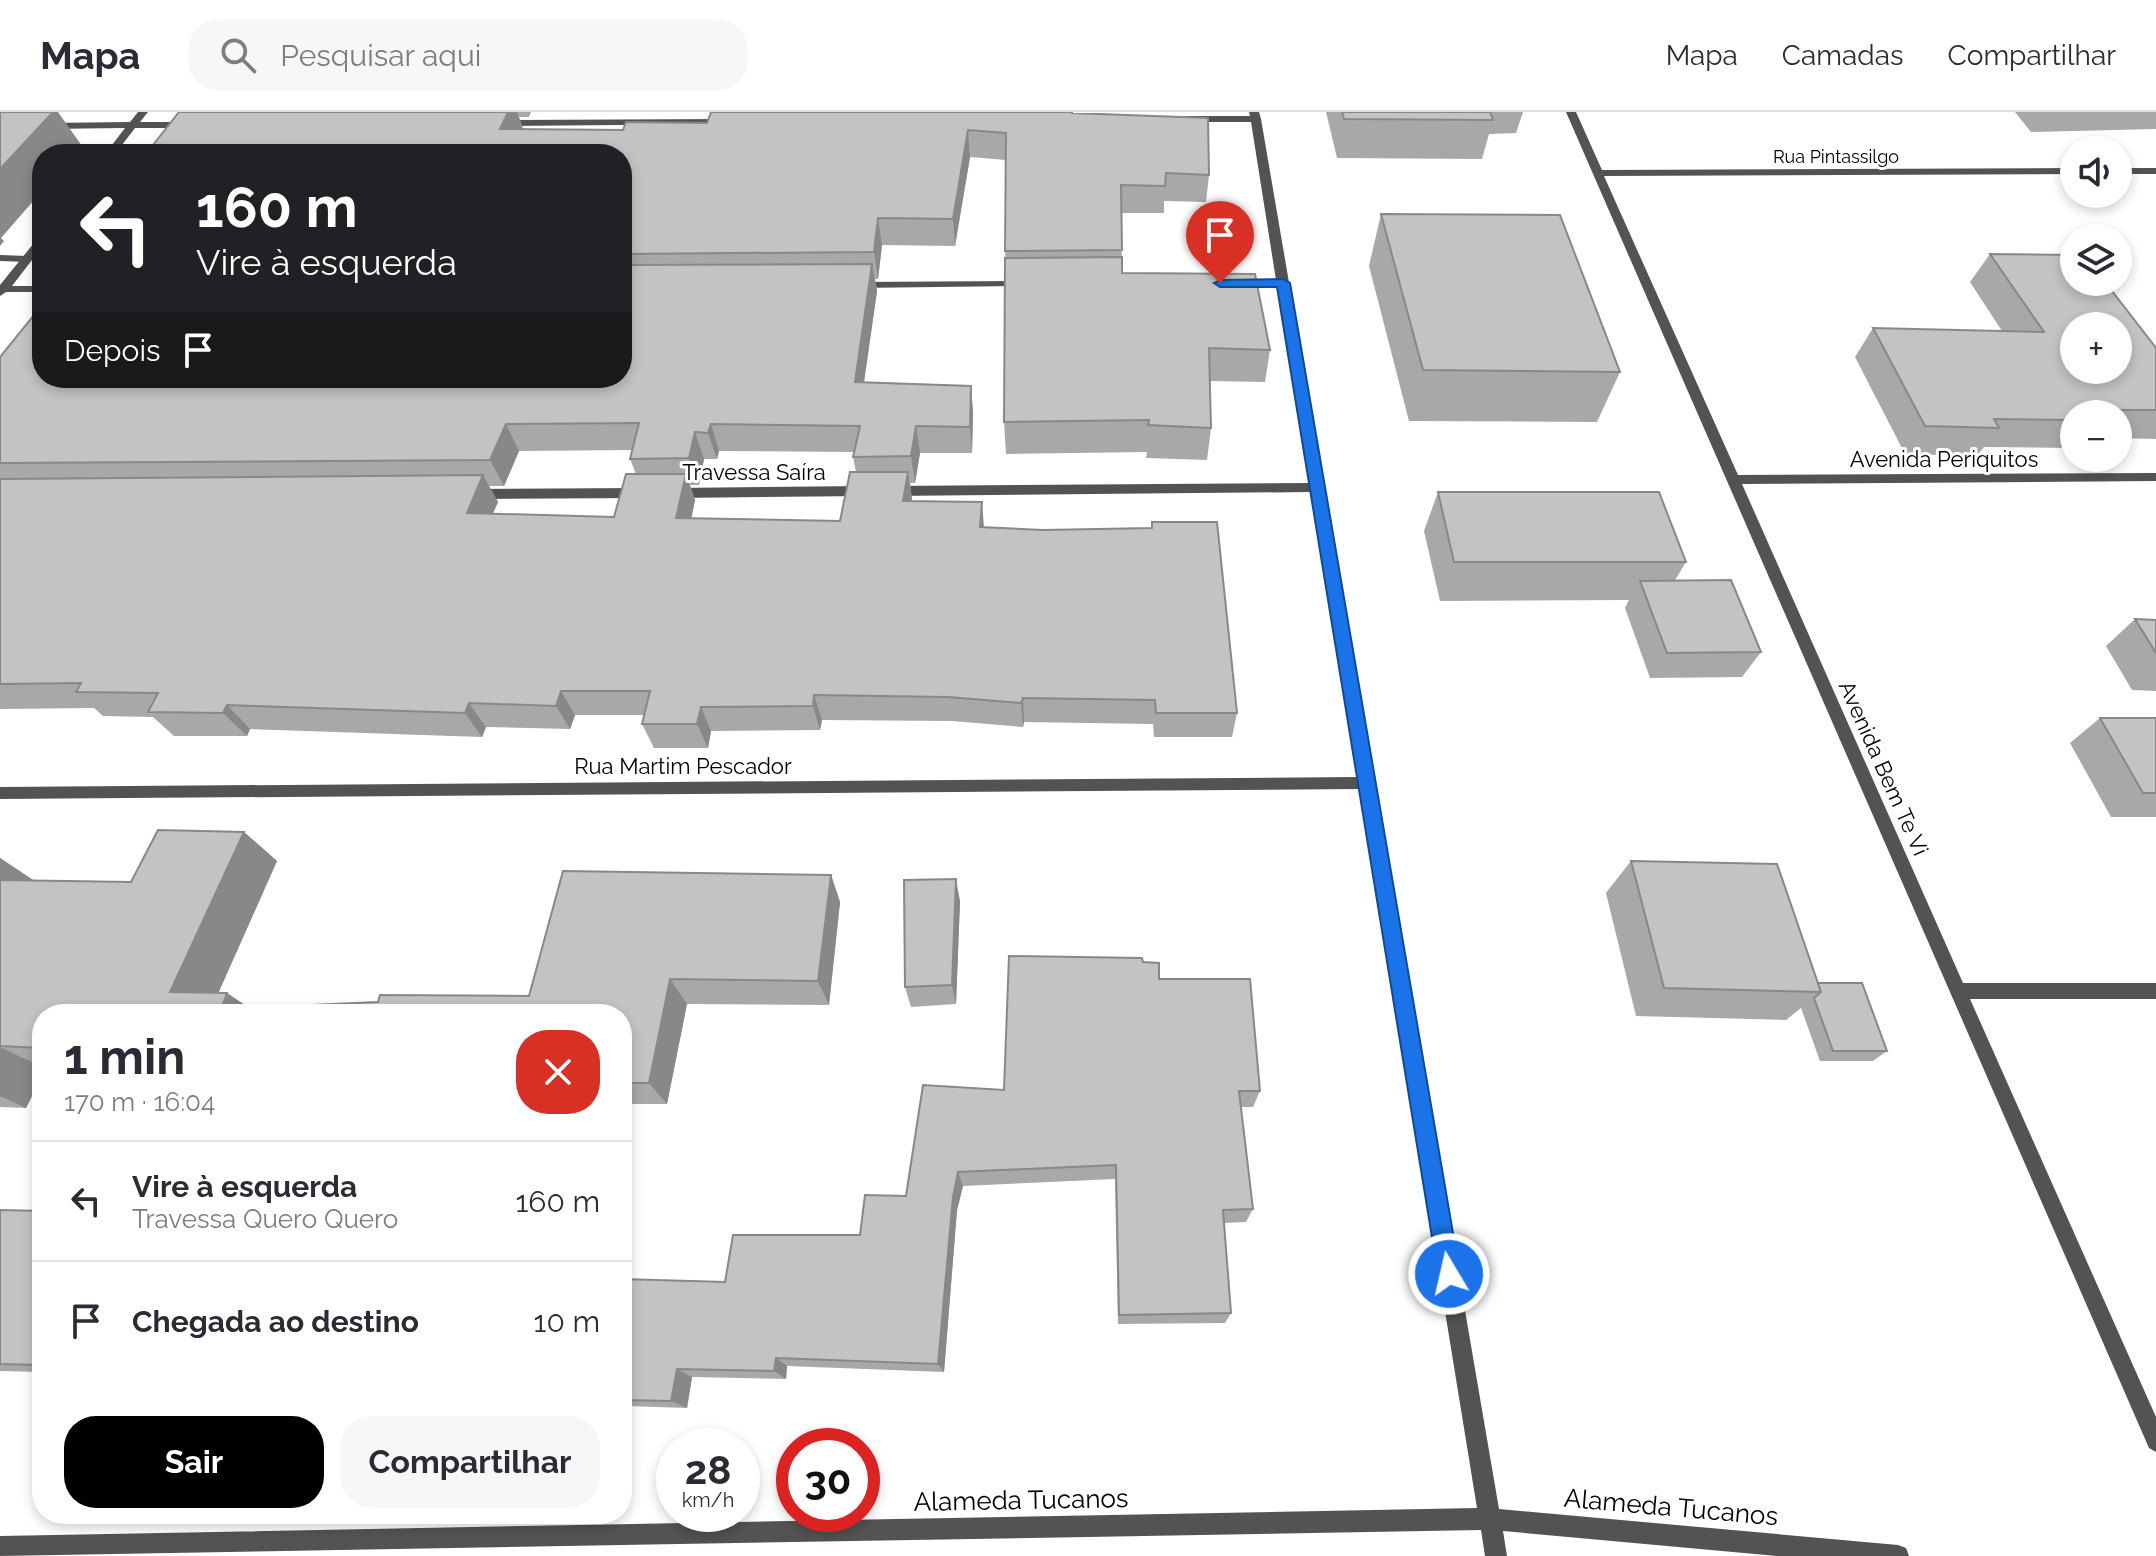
<!DOCTYPE html>
<html lang="pt">
<head>
<meta charset="utf-8">
<style>
  :root { --surface:#fff; --page:#f7f7f7; --text:#2b2b33; --muted:#7c7c81; --line:#e1e1e2; --accent:#000 }
  body { margin:0; font-family:Raleway,sans-serif; background:var(--page); color:var(--text); height:100vh; display:flex; flex-direction:column; font-size:30px; white-space:nowrap }
  * { box-sizing:border-box; margin:0 }
  p { font-size:26px; color:var(--muted) }
  .icon { flex:none; width:44px; height:44px; fill:none; stroke:currentColor; stroke-width:2; stroke-linecap:round; stroke-linejoin:round }
  .map { position:relative; flex:1; overflow:hidden }
  .details { position:absolute; left:32px; top:892px; width:600px; height:520px; display:flex; flex-direction:column; background:var(--surface); border-radius:32px; box-shadow:0 4px 12px #0003 }
  .details>* { flex:none }
  .banner { position:absolute; left:32px; top:32px; width:600px; height:244px; border-radius:32px; box-shadow:0 4px 12px #0003; background:#202124; color:#fff; overflow:hidden }
  .buttons { position:absolute; left:2060px; top:24px; display:grid; gap:16px }
  .buttons a { display:grid; place-items:center; width:72px; height:72px; border-radius:50%; background:var(--surface); box-shadow:0 4px 12px #0003; font-size:40px }
  .speed { position:absolute; left:656px; top:1316px; display:flex; gap:16px; font-size:40px; font-weight:700; text-align:center }
  .speed>* { display:grid; place-content:center; width:104px; height:104px; border-radius:50%; background:var(--surface); box-shadow:0 4px 12px #0003; line-height:1 }
  .speed small { font-size:20px; font-weight:400 }
  .speed .limit { border:12px solid #d22; background:#fff; color:#111 }
  .pin { position:absolute; display:grid; place-items:center; width:68px; height:68px; color:#fff; margin:-82px -34px; border-radius:50% 50% 50% 0; rotate:-45deg; box-shadow:0 0 8px #0007 }
  .pin .icon { rotate:45deg }
  .me { position:absolute; width:88px; margin:-44px; rotate:351deg; stroke-linejoin:round; filter:drop-shadow(0 0 6px #0008) }
  .turn { display:flex; align-items:center; gap:28px; height:168px; padding:0 32px; font-size:36px }
  .turn .icon { width:104px; height:104px; stroke-width:2.5 }
  .turn b { display:block; font-size:56px; line-height:68px }
  .then { display:flex; align-items:center; height:76px; padding:0 32px; background:#0003; gap:16px; font-size:30px }
  .round { display:grid; place-items:center; flex:none; width:84px; height:84px; border-radius:32px; background:var(--page) }
  .overview { display:flex; align-items:center; justify-content:space-between; height:136px; padding:0 32px }
  h1 { font-size:48px; font-weight:700; line-height:60px }
  .button { display:flex; gap:16px; margin-top:auto; padding:16px 32px }
  .button a { flex:1; height:92px; border-radius:32px; background:var(--accent); color:#fff; font-size:32px; font-weight:700; line-height:92px; text-align:center }
  .button a+a { background:var(--page); color:var(--text) }
  ul { padding:0; list-style:none }
  li { display:flex; align-items:center; gap:24px; height:120px; padding:0 32px; border-top:2px solid var(--line) }
  li div { flex:1 }
  li b { display:block; font-size:30px }
  li em { font-style:normal }
  header { display:flex; align-items:center; gap:48px; box-sizing:border-box; height:112px; padding:0 40px; background:var(--surface); border-bottom:2px solid var(--line) }
  header strong { font-size:38px }
  nav { display:flex; gap:44px; margin-inline-start:auto; font-size:28px }
  .search { width:560px; height:72px; background:var(--page); display:flex; align-items:center; gap:20px; box-sizing:border-box; padding:0 28px; border-radius:32px; color:var(--muted); font-size:30px }
  .map>svg:first-child { display:block }
  .lines { fill:none; stroke-linecap:round; stroke-linejoin:round }
  .lane { fill:#535353; fill-rule:evenodd }
  .street { fill:#535353; fill-rule:evenodd }
  .wall { fill:#a8a8a8; fill-rule:evenodd }
  .shaded-wall { fill:#888 }
  .building { fill:#c3c3c3; stroke:#888; stroke-width:2; fill-rule:evenodd }
  .route { fill:#1a73e8; stroke:#114b97; stroke-width:2 }
  .labels { text-anchor:middle; dominant-baseline:central; stroke-width:6; stroke-linejoin:round; paint-order:stroke }
  .far-street-label { font-size:18px; fill:#000; stroke:#fff }
  .street-label { font-size:22px; fill:#000; stroke:#fff }
  .near-street-label { font-size:26px; fill:#000; stroke:#fff }
</style>
</head>
<body>
<header>
<strong>Mapa</strong>
<div class="search"><svg class="icon" aria-label="search" viewBox="0 0 24 24"><circle cx="10" cy="10" r="6"/><path d="M15 15l6 6"/></svg>Pesquisar aqui</div>
<nav><a>Mapa</a><a>Camadas</a><a>Compartilhar</a></nav>
</header>
<div class="map">
<svg width="2156" height="1444" viewBox="0 0 2156 1444">
  <rect width="100%" height="100%" fill="#fff"/>
  <g class="lines">
    <path class="lane" d="M0,143L27,144L33,147L27,150L0,149Z"/>
    <g class="street">
      <path d="M138,0H148L140,10H190L195,13L190,16H135L115,42H105L125,16L46,17L41,14L46,11L130,10Z"/>
      <path d="M1249,0H1259L1261,7L1499,1397L1898,1433L1906,1436L1909,1444H1777L1503,1419L1507,1444H1485L1481,1418L0,1444V1424L1477,1396L1360,677L0,687V675L1358,665L1311,380L890,384L883,379L890,374L1310,371L1278,174H1236L1230,171L1236,168H1276L1251,10H1186L1181,7L1186,4H1250Z"/>
      <path d="M1566,0H1576L1602,58L2074,56V62L1604,64L1738,363L2156,361V369L1742,372L1963,871H2156V887H1970L2156,1305V1340L2149,1336Z"/>
      <path d="M726,7L730,8V12L502,14L497,11L502,8Z"/>
      <rect x="2118" y="56" width="38" height="6"/>
      <path d="M42,125V135L12,174H42V180H6L0,184V173L38,126Z"/>
      <path d="M1024,169L1028,170V174L856,176L850,173L856,170Z"/>
      <path d="M866,374L873,379L866,384L674,386L667,381L674,376Z"/>
      <path d="M642,376L649,381L642,386L474,387L467,382L474,377Z"/>
    </g>
  </g>
  <g class="wall">
    <path d="M179,0H531L529,5H519L523,17L623,18L707,11L711,0H1073V1L1209,63L1206,90L1164,89V101H1121L1122,161L1270,238L1265,270L1210,269L1211,316L1207,348L1146,346L1147,340L1006,342L1004,310L1006,48L970,45L955,134L882,133L878,167H875L877,179L864,271L971,274L973,301L972,341H920L915,371H910L912,389L984,415L1043,418L1151,416L1152,410L1237,601L1232,625H1154L1153,612L1024,610L1023,615L952,609L822,608L820,618L711,619L708,636H654L642,612L644,603H575L570,617L486,615L482,625L250,617L247,624H174L153,605L103,604L94,596L0,597V245L622,266V42ZM632,338L630,347L636,362L614,405L492,402L498,390L489,374H504L519,339ZM719,339L854,340L853,345L856,360L840,409L691,407L695,388L690,373H699L704,347H717Z"/>
    <path d="M1326,0H1523L1516,21L1489,22L1482,47L1337,46Z"/>
    <path d="M2015,0H2156V17L2031,20Z"/>
    <path d="M1381,102L1620,260L1597,310L1409,309L1369,154Z"/>
    <path d="M1990,142L2156,236V327L2118,326V302H2074V336L1984,335L1977,344L1905,342L1855,245L1873,216L2002,219L1970,170Z"/>
    <path d="M1438,380L1686,450L1675,468L1761,540L1742,565L1650,566L1625,496L1629,488L1440,489L1424,419Z"/>
    <path d="M2135,507L2156,508V579L2132,578L2106,534Z"/>
    <path d="M2100,606H2156V705H2111L2070,631Z"/>
    <path d="M244,720L277,749L218,881H227L248,895L529,884L831,763L840,790L829,893L687,892L667,992H622V902H42V964L26,996L0,995V746L33,768L131,770Z"/>
    <path d="M1631,749L1818,871L1887,939L1873,949H1820L1801,896L1786,908L1636,904L1606,781Z"/>
    <path d="M960,789L956,892L911,895L905,875Z"/>
    <path d="M1143,850L1260,979L1253,995H1241L1253,1097L1246,1110L1224,1111L1231,1201L1225,1211L1118,1212L1115,1067L963,1074L957,1098L944,1260L787,1254L786,1267L692,1265L687,1296L626,1294L622,1293V1167L725,1170L860,1123L906,1084L1004,978Z"/>
    <path d="M0,1098L42,1099V1260L0,1259Z"/>
  </g>
  <g class="shaded-wall">
    <path d="M53,0H58L82,34L75,42H42V79L1,126L4,129L0,134V57Z"/>
    <path d="M508,0H517L523,17H500Z"/>
    <path d="M968,18L970,45L955,134L953,107Z"/>
    <path d="M878,106L882,133L878,167L874,140Z"/>
    <path d="M872,152L877,179L860,297L855,270Z"/>
    <path d="M971,274L973,301L972,341L970,315Z"/>
    <path d="M506,312L519,339L504,374L490,348Z"/>
    <path d="M711,312L719,339L717,347L708,321Z"/>
    <path d="M916,314L920,341L915,371L911,344Z"/>
    <path d="M695,320L704,347L699,373L689,346Z"/>
    <path d="M908,360L912,386L907,416L903,389Z"/>
    <path d="M686,362L695,388L686,432L676,406Z"/>
    <path d="M483,363L498,390L482,427L467,401Z"/>
    <path d="M982,390L984,416L980,415Z"/>
    <path d="M561,579L575,603L570,617L556,594Z"/>
    <path d="M814,583L822,608L820,618L813,594Z"/>
    <path d="M1023,586L1024,610L1023,615L1021,591Z"/>
    <path d="M469,591L486,615L482,625L465,601Z"/>
    <path d="M227,593L250,617L247,624L223,601Z"/>
    <path d="M701,595L711,619L708,636L697,612Z"/>
    <path d="M244,720L277,749L209,902L170,880Z"/>
    <path d="M0,746L36,770L0,780Z"/>
    <path d="M831,763L840,790L829,893L818,869Z"/>
    <path d="M956,767L960,789L956,892L952,873Z"/>
    <path d="M670,867L687,892L667,992L649,971Z"/>
    <path d="M227,881L258,902L221,897Z"/>
    <path d="M0,935L42,955V964L26,996L0,984Z"/>
    <path d="M958,1060L963,1074L957,1098L944,1260L938,1252L953,1085Z"/>
    <path d="M776,1246L787,1254L786,1267L774,1259Z"/>
    <path d="M677,1257L692,1265L687,1296L671,1289Z"/>
  </g>
  <g class="building">
    <path d="M0,0H53L0,57Z"/>
    <path d="M179,0H508L500,17L623,18L626,10L707,11L711,0H1072V1L1208,6L1209,63L1166,61L1165,74L1121,73L1122,138L1005,139L1006,21L968,18L953,107L878,106L874,140L622,142V42H146Z"/>
    <path d="M1342,0H1490L1493,8L1344,7Z"/>
    <path d="M1381,102L1560,103L1620,260L1423,258Z"/>
    <path d="M1990,142L2074,143V170H2105L2156,236V298H2105L2108,302H2074V308L1994,307L1999,316L1925,314L1873,216L2044,220ZM2074,214H2118V258H2074Z"/>
    <path d="M1122,145V161L1255,162L1270,238L1209,236L1211,316L1148,313L1149,308L1004,310L1005,146Z"/>
    <path d="M872,152L855,270L971,274L970,315L916,314L911,344L853,345L860,314L711,312L708,321L695,320L689,346L630,347L639,311L506,312L490,348L0,351V245L42,193V266H622V153Z"/>
    <path d="M850,360H908L903,389L982,390L980,415L1043,418L1152,416V410H1217L1237,601H1156L1155,588L1023,586L1021,591L948,585L814,583L813,594L701,595L697,612H642L650,579H561L556,594L469,591L465,601L227,593L223,601L148,600L158,581L76,580L81,571L0,572V367L483,363L467,401L614,405L626,362H686L676,406L840,409Z"/>
    <path d="M1438,380H1659L1686,450H1454Z"/>
    <path d="M1731,468L1761,540L1667,541L1640,469Z"/>
    <path d="M2135,507L2156,508V541Z"/>
    <path d="M2100,606H2156V681H2143Z"/>
    <path d="M158,718L244,720L170,880L227,881L221,897L378,890L380,883L529,884L563,759L831,763L818,869L670,867L649,971H622V902H42V936L0,934V768L131,770Z"/>
    <path d="M1631,749L1777,752L1821,880L1664,876Z"/>
    <path d="M956,767L952,873L905,875L904,768Z"/>
    <path d="M1009,844L1142,846L1143,850L1159,851V867H1250L1260,979H1239L1253,1097L1223,1098L1231,1201L1119,1203L1116,1053L958,1060L953,1085L938,1252L776,1246L774,1259L677,1257L671,1289L622,1288V1167L725,1170L733,1123H860L865,1083L906,1084L923,973L1004,978Z"/>
    <path d="M1818,871H1862L1887,939H1833L1814,886L1821,880Z"/>
    <path d="M0,1098L42,1099V1248L40,1253L0,1252Z"/>
  </g>
  <path class="route" d="M1283,167L1290,171L1460,1162L1457,1170L1449,1173L1441,1170L1438,1162L1277,175H1220L1214,171L1220,168Z"/>
  <g class="labels">
    <g class="far-street-label">
      <text x="1836" y="44">Rua Pintassilgo</text>
    </g>
    <g class="street-label">
      <text x="1944" y="347">Avenida Periquitos</text>
      <text x="754" y="360">Travessa Saíra</text>
      <text x="683" y="654">Rua Martim Pescador</text>
      <text transform="translate(1884 656) rotate(66)">Avenida Bem Te Vi</text>
    </g>
    <g class="near-street-label">
      <text transform="translate(1021 1388) rotate(-1)">Alameda Tucanos</text>
      <text transform="translate(1671 1395) rotate(5)">Alameda Tucanos</text>
    </g>
  </g>
</svg>
<div class="buttons">
<a><svg class="icon" aria-label="sound" viewBox="0 0 24 24"><path d="M4 9h4l5-4v14l-5-4H4zM17 9q2 3 0 6"/></svg></a>
<a><svg class="icon" aria-label="layers" viewBox="0 0 24 24"><path d="M12 4l9 5-9 5-9-5zM3 14l9 5 9-5"/></svg></a>
<a>+</a>
<a>−</a>
</div>
<div class="speed"><div>28<small>km/h</small></div><div class="limit">30</div></div>
<div class="pin" style="left:1220px;top:171px;background:#d93025"><svg class="icon" aria-label="arrive" viewBox="0 0 24 24"><path d="M6 21V4h12l-3 4 3 4H6"/></svg></div>
<svg class="me" style="left:1449px;top:1162px" viewBox="-20 -20 40 40"><circle r="17" fill="#1a73e8" stroke="#fff" stroke-width="3"/><path d="M0-11L8 9 0 5-8 9z" fill="#fff"/></svg>
<div class="banner">
<div class="turn"><svg class="icon" aria-label="left" viewBox="0 0 24 24"><path d="M17 20v-9H6M10 6l-5 5 5 5"/></svg><div><b>160 m</b>Vire à esquerda</div></div>
<div class="then">Depois<svg class="icon" aria-label="arrive" viewBox="0 0 24 24"><path d="M6 21V4h12l-3 4 3 4H6"/></svg></div>
</div>
<section class="details">
<div class="overview"><div><h1>1 min</h1><p>170 m · 16:04</p></div><a class="round" style="background:#d93025;color:#fff"><svg class="icon" aria-label="close" viewBox="0 0 24 24"><path d="M6 6l12 12M18 6L6 18"/></svg></a></div>
<ul>
<li><svg class="icon" aria-label="left" viewBox="0 0 24 24"><path d="M17 20v-9H6M10 6l-5 5 5 5"/></svg><div><b>Vire à esquerda</b><p>Travessa Quero Quero</p></div><em>160 m</em></li>
<li><svg class="icon" aria-label="arrive" viewBox="0 0 24 24"><path d="M6 21V4h12l-3 4 3 4H6"/></svg><div><b>Chegada ao destino</b></div><em>10 m</em></li>
</ul>
<div class="button"><a>Sair</a><a>Compartilhar</a></div>
</section>
</div>
</body>
</html>
